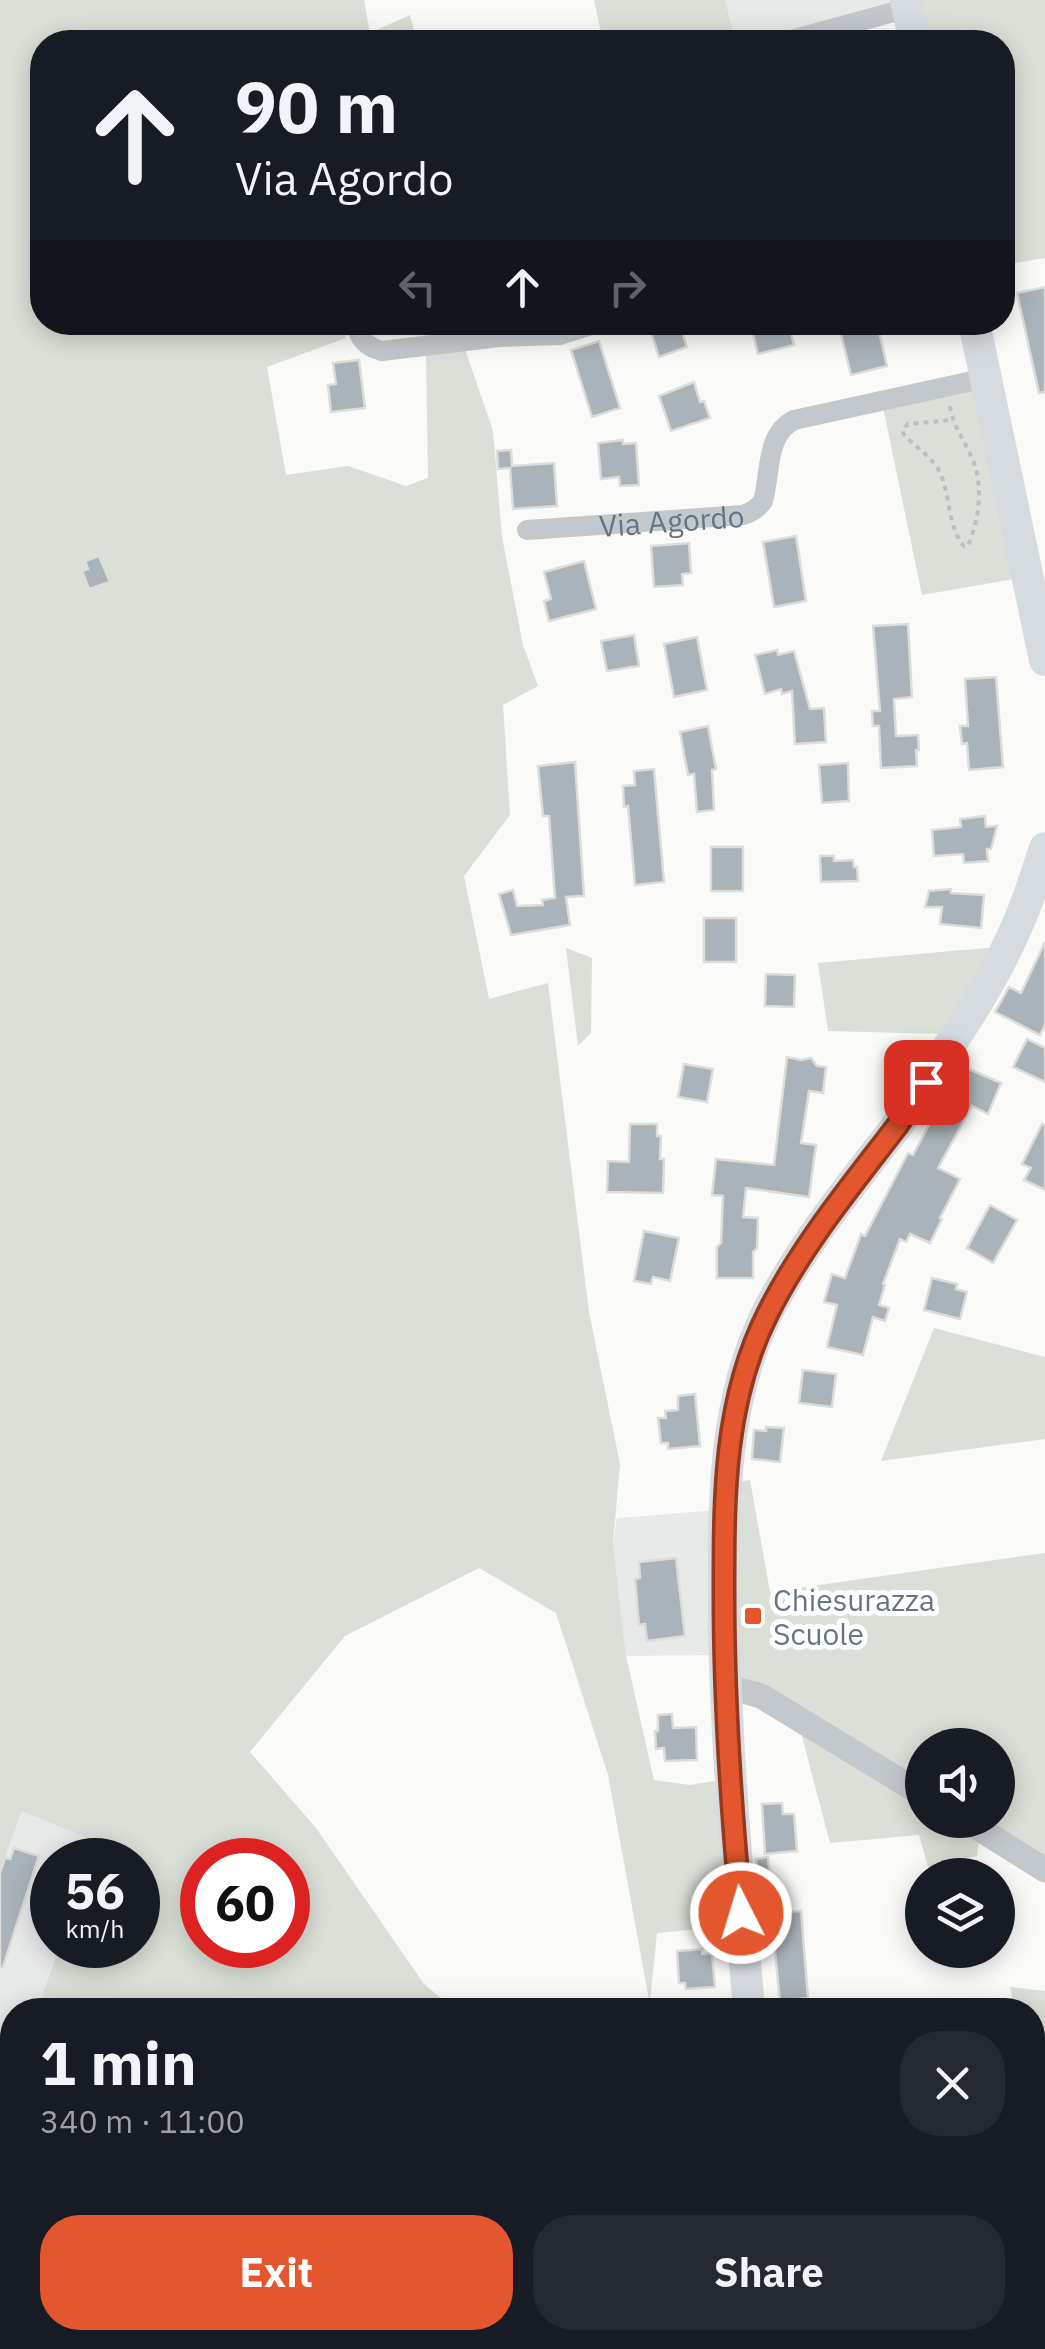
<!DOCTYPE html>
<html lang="en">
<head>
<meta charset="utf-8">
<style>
  :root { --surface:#171b24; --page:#242831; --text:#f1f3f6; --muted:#9ea1a6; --accent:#e4572e }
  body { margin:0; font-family:"IBM Plex Sans",sans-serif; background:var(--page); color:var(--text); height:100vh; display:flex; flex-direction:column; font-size:38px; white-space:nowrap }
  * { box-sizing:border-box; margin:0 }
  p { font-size:32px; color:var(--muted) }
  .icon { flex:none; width:55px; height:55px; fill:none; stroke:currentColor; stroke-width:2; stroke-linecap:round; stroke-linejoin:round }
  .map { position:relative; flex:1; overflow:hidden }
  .details { position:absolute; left:0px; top:1998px; width:1045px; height:352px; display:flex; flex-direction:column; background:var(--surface); border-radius:40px 40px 0 0; box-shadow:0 5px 25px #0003 }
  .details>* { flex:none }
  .top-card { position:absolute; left:30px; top:30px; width:985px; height:305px; border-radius:40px; box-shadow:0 5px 25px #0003; background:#171b24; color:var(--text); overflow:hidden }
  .fabs { position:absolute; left:905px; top:1728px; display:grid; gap:20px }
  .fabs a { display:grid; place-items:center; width:110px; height:110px; border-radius:50%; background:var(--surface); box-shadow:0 5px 25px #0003; font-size:50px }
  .speed { position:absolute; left:30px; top:1838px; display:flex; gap:20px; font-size:50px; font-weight:700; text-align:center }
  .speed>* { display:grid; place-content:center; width:130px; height:130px; border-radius:50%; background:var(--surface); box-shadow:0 5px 25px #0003; line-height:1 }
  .speed small { font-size:25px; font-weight:400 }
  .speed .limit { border:15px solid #d22; background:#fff; color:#111 }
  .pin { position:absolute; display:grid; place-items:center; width:85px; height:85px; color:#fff; margin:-42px; border-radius:20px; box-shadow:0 5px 15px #0006 }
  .me { position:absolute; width:110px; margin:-55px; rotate:355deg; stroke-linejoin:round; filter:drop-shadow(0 0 8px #0008) }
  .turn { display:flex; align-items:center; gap:35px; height:210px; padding:0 40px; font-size:45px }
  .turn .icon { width:130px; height:130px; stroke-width:2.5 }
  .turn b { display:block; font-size:70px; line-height:85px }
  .lanes { display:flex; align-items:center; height:95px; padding:0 40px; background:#0003; justify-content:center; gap:50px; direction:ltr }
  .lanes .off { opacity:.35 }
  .round { display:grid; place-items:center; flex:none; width:105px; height:105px; border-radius:40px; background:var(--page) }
  .summary { display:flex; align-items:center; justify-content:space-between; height:170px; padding:0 40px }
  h1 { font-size:60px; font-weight:700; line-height:75px }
  .button { display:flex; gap:20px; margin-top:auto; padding:20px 40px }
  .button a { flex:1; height:115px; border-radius:40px; background:var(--accent); color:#fff; font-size:40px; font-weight:700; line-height:115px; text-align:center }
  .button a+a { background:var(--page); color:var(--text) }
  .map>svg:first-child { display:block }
  .built { fill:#e8e9e9 }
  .green { fill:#dadfd7; fill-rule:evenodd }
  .building { fill:#aab3b9; stroke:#dcdcda; stroke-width:2.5 }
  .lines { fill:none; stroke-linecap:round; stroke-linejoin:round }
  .path { stroke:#bbbfc2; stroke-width:4; stroke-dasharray:5 5; stroke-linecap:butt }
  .minor { stroke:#c3c8cc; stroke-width:20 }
  .tertiary { stroke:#c3c8cc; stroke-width:25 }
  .primary { stroke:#d6dbdf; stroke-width:32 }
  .route-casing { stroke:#94391e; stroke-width:25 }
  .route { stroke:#e4572e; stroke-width:18 }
  .poi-dot { fill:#e4572e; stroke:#fff; stroke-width:4 }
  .labels { text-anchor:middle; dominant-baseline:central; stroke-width:10; stroke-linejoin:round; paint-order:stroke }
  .street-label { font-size:30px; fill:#657683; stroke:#fff }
  .poi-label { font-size:30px; fill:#657683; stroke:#fff; text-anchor:start }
</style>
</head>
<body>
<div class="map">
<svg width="1045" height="2349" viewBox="0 0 1045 2349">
  <rect width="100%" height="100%" fill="#fafaf8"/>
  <g class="built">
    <path d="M725,0H903L806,34L754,42H736Z"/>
    <path d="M718,1510V1655L626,1656L613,1543L617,1518Z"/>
    <path d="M22,1810L96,1842L90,1860H52V1945H60L37,2010H12V2039L4,2049H0V1870Z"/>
  </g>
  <g class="green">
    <path d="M0,0H364L370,33L410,15L417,42H42V322H242L244,326L257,322L342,323L346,338L267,367L286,475L348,466L406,486L428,478L426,350L464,346L493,431L502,537L523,645L538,686L503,705L510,815L464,876L489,999L548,983L589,1312L620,1464L613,1543L626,1656L654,1780L690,1785L726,1779L734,1896L699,1900L700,1929L657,1933L650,2001L657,2010H567L649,2000L608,1775L556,1613L479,1568L345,1636L250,1752L316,1828L424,1984L455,2010H37L60,1945H138V1860H90L96,1842L22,1811L0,1870ZM202,1860H288V1945H202Z"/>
    <path d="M594,0H725L736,42H603Z"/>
    <path d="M903,0H1045V258L1003,265L1002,42H911Z"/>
    <path d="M978,385L1019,578L922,595L883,407Z"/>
    <path d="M997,947L944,1034L828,1031L818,963Z"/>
    <path d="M566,948L592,958L591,1033L578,1046Z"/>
    <path d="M934,1328L1045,1357V1439L881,1461Z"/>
    <path d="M750,1480L770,1592L1045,1553V1863L981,1823L977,1856L928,1867L919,1835L830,1843L799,1725L718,1687V1485ZM922,1745H998V1820H922Z"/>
    <path d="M1010,1987L1045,1991V2138L1033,2084L1032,2010H1015Z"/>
    <path d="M12,2039V2275L0,2259V2049L4,2048Z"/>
    <path d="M44,2338H320L324,2349H50Z"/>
    <path d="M568,2338H696L698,2349H572Z"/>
    <path d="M762,2338H958L961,2349H764Z"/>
  </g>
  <g class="building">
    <path d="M1045,287V392L1039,393L1017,293Z"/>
    <path d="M648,322H679L687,347L659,357Z"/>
    <path d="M750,322H788L794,345L758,354Z"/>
    <path d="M838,322H877L887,366L851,375Z"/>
    <path d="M599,341L620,408L592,417L571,350Z"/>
    <path d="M359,360L365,408L331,412L328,385L336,384L333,363Z"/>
    <path d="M694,382L700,402L704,401L710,418L671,431L659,396Z"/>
    <path d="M623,440V444L636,443L639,485L620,486L619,477L601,479L598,443Z"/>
    <path d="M511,450L512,466L554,463L557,506L513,509L510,468L498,469L497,451Z"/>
    <path d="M796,536L806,601L774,607L763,542Z"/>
    <path d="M689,543L691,573L682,574L683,585L654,587L651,546Z"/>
    <path d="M99,556L110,582L89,589L82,571L88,569L85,561Z"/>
    <path d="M584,561L596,609L549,621L544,601L551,599L544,572Z"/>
    <path d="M908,624L912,697L894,699L896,736L918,735L919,750H916L917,766L881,768L879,726H873L872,711H880L873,626Z"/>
    <path d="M634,635L639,666L607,671L601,641Z"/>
    <path d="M697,637L707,690L674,697L664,644Z"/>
    <path d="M777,650L778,655L794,651L810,709L824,708L826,742L795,744L792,691L782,694L781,689L765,694L755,655Z"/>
    <path d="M996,677L1003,767L969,770L967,743L962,744L960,726H968L965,679Z"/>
    <path d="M708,726L716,769L712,770L714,810L697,812L694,774L688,775L680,732Z"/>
    <path d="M575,762L584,896L566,897L570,925L511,935L499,894L513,890L517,906L543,905L542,900L555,898L549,816H543L538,766Z"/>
    <path d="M848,763L849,801L822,803L819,765Z"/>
    <path d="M654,769L664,882L635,885L628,806L624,807L623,786L635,785L634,771Z"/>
    <path d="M985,816L986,827L997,826L991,849H987L988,861L964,863L963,854L934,856L932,830L961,827L960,819Z"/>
    <rect x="711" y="847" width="32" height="44"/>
    <path d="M820,856H834V861L853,860L854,867H857L858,881L821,882Z"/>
    <path d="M951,889V893L984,895L981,928L940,924L942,907H925L929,891Z"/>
    <rect x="704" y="918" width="32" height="44"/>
    <path d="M1045,942V1025L1040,1035L995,1012L1009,987L1021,993Z"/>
    <path d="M766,974L795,975L794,1007L765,1006Z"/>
    <path d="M1027,1039L1045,1048V1082L1013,1067Z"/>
    <path d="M787,1057L801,1060L811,1058L817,1066L826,1067L823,1093L809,1091L801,1143L816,1145L809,1197L746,1188L743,1217L758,1218L757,1248L753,1252V1278H717V1247L721,1243L723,1196L712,1195L716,1159L774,1165Z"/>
    <path d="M684,1064L713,1069L707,1102L678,1097Z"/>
    <path d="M969,1069L1001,1083L988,1114L972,1106L938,1168L960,1179L940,1218L942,1219L930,1243L910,1234L906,1242L900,1239L883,1284L885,1285L879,1305L889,1308L885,1321L873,1317L863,1355L827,1347L837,1305L824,1302L832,1274L845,1278L861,1234L865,1236L908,1153L913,1155L937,1110L949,1116Z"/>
    <path d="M630,1124H657V1136H661L660,1159H664L663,1193L607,1192L608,1161L629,1162Z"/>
    <path d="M1042,1124L1045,1125V1190L1024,1180L1031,1168L1022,1164Z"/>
    <path d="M990,1205L1017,1220L993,1263L967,1248Z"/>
    <path d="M644,1231L679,1238L670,1281L653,1277L651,1284L634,1281Z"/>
    <path d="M932,1278L957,1284L956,1289L967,1292L960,1319L924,1310Z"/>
    <path d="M803,1370L836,1374L832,1407L799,1403Z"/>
    <path d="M695,1394L700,1446L668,1449V1443H661L658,1418H666L665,1411L678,1410V1396Z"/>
    <path d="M766,1427L784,1428L780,1462L752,1459L754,1430L766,1431Z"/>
    <path d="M676,1558L685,1636L647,1641L645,1624L639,1625L635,1579L640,1578L639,1562Z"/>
    <path d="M672,1714L673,1728L696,1727L697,1760L665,1761L664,1748L656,1749L655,1731H658V1715Z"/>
    <path d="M782,1803L783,1814H794L797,1851L765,1854L762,1804Z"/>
    <path d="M14,1848L39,1856L3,1967H0V1873L5,1858L10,1859Z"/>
    <path d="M768,1857L773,1913L801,1911L808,1998L780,2001L771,1913L761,1914L756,1859Z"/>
    <path d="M702,1949V1954H712L715,1987L686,1989L685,1983H679L677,1951Z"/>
  </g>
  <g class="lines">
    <path class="path" d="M950,406C953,426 964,440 972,458C984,485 979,520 968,546H964C947,528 951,492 938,469C929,454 913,446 903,433V429L908,424L952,420"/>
    <g class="minor">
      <path d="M784,42L908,8"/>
      <path d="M356,322C358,338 366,347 382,351L499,337L560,335L601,322"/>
      <path id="s1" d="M527,530L743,515C752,512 757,509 763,501C771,473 765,435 794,420L986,378"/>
    </g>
    <g class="tertiary">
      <path d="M725,1686L761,1696L922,1794"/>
      <path d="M965,1820L1045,1870"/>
    </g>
    <g class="primary">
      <path d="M906,0L915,42"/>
      <path d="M974,322L1045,660"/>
      <path d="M749,2010C738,1876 725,1744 724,1610C724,1508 721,1407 767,1313C801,1246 850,1186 896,1127C908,1111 918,1093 929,1076C963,1026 997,975 1020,919C1030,896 1037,871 1045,848"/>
      <path d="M756,2338L757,2349"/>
    </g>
  </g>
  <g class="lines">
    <defs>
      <path id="route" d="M741,1913C731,1807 724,1701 724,1595C724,1498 723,1402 768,1313C802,1245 851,1186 897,1126C907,1112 916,1096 926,1082"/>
    </defs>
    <use href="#route" class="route-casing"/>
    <use href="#route" class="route"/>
  </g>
  <rect class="poi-dot" x="743" y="1606" width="20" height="20" rx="5"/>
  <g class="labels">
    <g class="street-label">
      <text stroke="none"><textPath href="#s1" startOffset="145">Via Agordo</textPath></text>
    </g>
    <g class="poi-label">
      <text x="773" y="1599">Chiesurazza<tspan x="773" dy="34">Scuole</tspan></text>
    </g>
  </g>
</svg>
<div class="fabs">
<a><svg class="icon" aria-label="sound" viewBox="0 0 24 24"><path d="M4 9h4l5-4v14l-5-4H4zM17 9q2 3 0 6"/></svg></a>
<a><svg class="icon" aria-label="layers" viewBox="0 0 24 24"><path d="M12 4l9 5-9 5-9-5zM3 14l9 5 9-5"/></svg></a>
</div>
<div class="speed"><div>56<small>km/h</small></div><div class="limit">60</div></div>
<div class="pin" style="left:926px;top:1082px;background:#d93025"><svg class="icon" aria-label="arrive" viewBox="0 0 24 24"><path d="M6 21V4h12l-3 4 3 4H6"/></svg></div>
<svg class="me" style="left:741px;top:1913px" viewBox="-20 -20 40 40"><circle r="17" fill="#e4572e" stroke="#fff" stroke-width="3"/><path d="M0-11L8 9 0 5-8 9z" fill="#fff"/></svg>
<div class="top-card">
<div class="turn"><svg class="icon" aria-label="ahead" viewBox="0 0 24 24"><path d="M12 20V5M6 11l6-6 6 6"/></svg><div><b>90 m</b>Via Agordo</div></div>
<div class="lanes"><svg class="icon off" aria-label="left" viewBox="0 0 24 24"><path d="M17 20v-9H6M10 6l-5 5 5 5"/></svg><svg class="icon" aria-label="ahead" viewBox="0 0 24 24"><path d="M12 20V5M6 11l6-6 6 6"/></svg><svg class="icon off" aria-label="right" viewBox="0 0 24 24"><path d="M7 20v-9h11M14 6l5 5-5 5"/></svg></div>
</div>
<section class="details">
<div class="summary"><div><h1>1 min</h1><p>340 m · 11:00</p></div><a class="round"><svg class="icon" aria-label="close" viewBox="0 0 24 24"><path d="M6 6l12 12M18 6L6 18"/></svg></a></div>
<div class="button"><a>Exit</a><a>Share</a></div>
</section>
</div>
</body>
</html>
